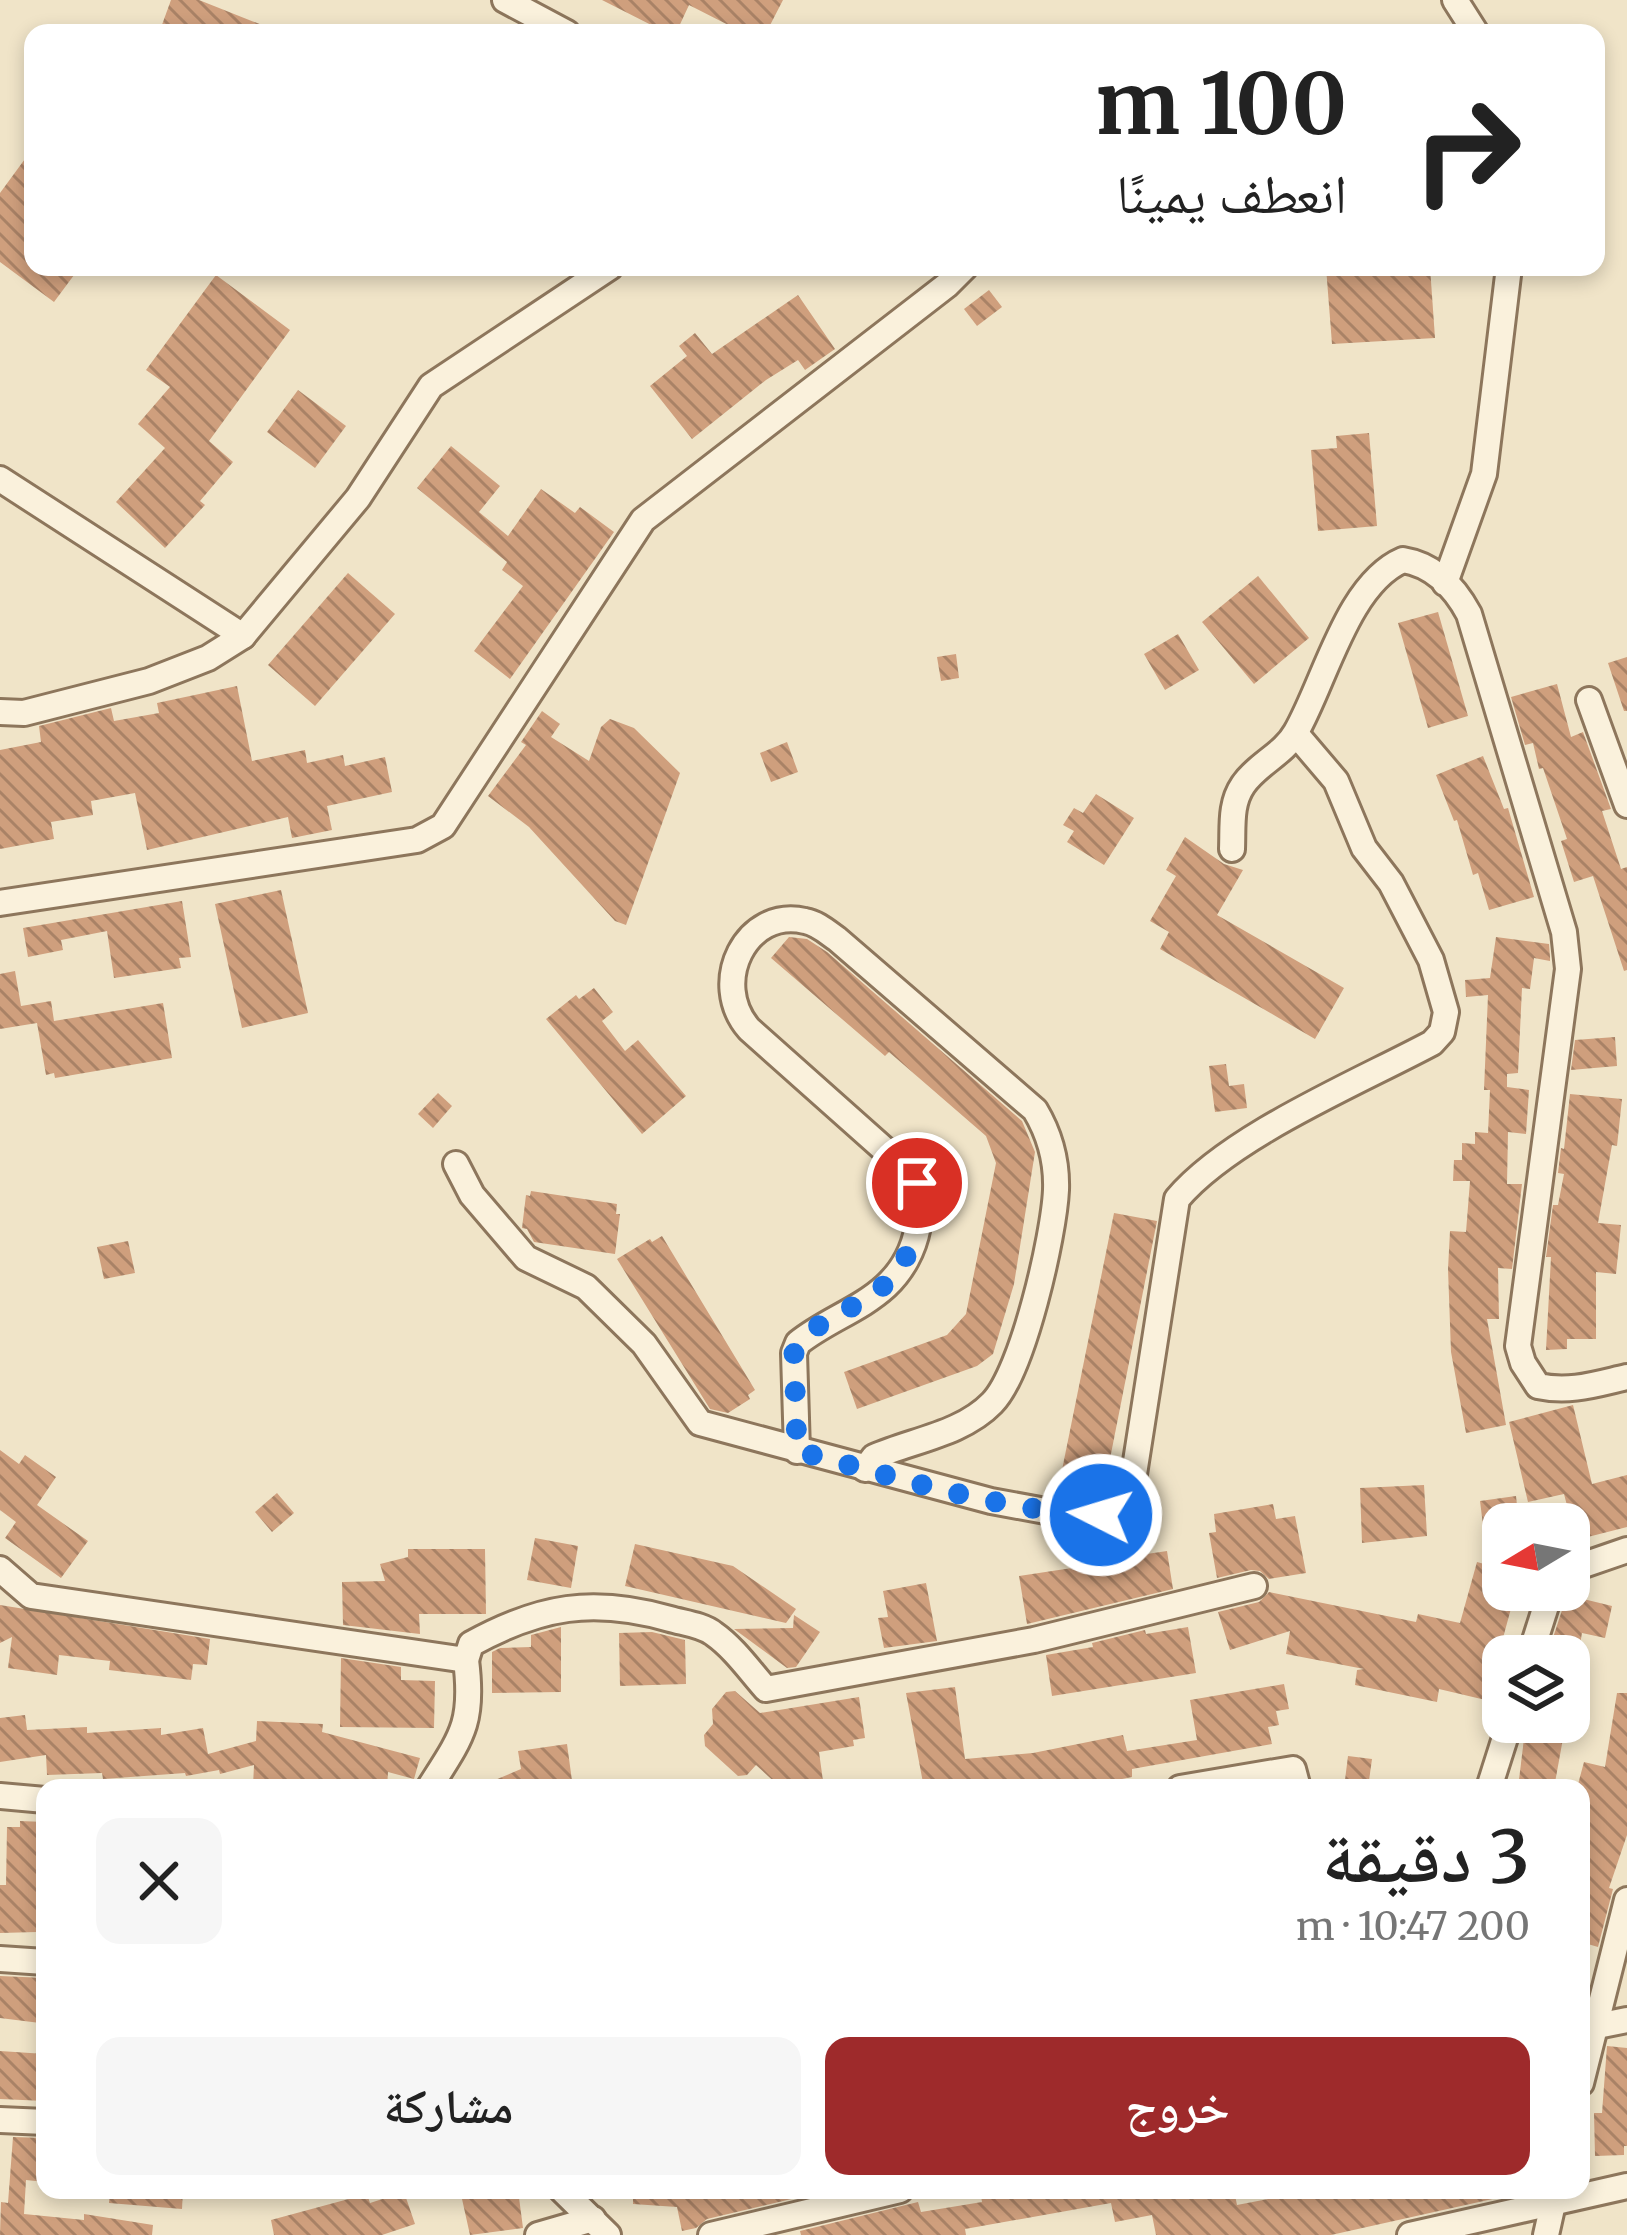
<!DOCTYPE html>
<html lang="ar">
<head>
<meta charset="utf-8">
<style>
  :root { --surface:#fff; --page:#f6f6f6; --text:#222; --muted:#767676; --accent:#9e2a2b }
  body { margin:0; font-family:Merriweather,"Noto Naskh Arabic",serif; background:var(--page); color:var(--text); direction:rtl; height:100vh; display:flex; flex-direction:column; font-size:45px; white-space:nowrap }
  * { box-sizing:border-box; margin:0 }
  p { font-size:39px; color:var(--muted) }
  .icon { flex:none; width:66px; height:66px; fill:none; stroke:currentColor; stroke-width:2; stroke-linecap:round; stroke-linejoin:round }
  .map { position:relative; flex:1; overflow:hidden; direction:ltr }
  .side { position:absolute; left:36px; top:1779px; width:1554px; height:420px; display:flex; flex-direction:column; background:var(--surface); border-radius:24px; box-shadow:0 6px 18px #0003; direction:rtl }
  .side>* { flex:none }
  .banner { position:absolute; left:24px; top:24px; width:1581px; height:252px; border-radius:24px; box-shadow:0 6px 18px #0003; direction:rtl; background:#fff; color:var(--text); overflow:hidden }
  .needle { width:78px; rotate:260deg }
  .fabs { position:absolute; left:1482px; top:1503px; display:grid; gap:24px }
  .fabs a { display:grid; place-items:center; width:108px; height:108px; border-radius:24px; background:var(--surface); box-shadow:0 6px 18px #0003; font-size:60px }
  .pin { position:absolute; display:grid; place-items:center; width:102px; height:102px; color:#fff; margin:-51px; border:6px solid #fff; border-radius:50%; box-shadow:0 3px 12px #0007 }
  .me { position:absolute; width:132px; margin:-66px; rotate:275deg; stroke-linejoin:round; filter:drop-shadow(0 0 9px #0008) }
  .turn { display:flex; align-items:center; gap:42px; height:252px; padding:0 60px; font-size:54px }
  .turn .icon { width:156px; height:156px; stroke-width:2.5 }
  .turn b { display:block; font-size:84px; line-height:102px }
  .round { display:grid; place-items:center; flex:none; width:126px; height:126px; border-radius:24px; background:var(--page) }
  .summary { display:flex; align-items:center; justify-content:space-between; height:204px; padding:0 60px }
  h1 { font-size:72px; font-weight:600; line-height:90px }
  .primary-button { display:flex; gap:24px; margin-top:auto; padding:24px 60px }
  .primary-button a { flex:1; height:138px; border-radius:24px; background:var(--accent); color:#fff; font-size:48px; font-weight:600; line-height:138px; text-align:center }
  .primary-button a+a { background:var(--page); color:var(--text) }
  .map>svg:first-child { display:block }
  .building { fill:url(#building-back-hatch) }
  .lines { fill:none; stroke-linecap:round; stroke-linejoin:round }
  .minor-casing { stroke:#8d765c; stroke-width:30 }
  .minor { stroke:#faf1dc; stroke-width:24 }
  .route { stroke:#1a73e8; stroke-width:21; stroke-dasharray:0 37.8 }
</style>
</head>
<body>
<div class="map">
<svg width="1627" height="2235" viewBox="0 0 1627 2235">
  <defs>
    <pattern id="building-back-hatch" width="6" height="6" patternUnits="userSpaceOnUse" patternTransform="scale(3)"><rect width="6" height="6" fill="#cf9f7d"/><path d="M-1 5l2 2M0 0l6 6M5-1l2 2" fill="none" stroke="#a98266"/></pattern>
  </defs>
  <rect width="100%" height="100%" fill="#f0e4c8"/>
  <g class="building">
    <path d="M171,0H199L282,33H159Z"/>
    <path d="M602,0H783L766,33H744L689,5L676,33H667Z"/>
    <path d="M33,148V267H80L54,302L0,262V193Z"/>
    <path d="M1326,267H1430L1435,338L1332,344Z"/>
    <path d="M216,275L290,330L209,441L233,462L200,501L205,505L165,548L116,502L165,448L138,424L170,387L146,370Z"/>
    <path d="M989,290L1002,307L977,326L964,309Z"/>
    <path d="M798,295L835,349L805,370L798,360L766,380L692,439L650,386L687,356L679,346L695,333L712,354Z"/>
    <path d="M298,390L346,426L315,468L267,432Z"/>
    <path d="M1369,433L1377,526L1318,531L1311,450L1337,448L1336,436Z"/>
    <path d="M451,446L500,486L479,512L508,536L541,489L575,513L580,507L614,532L510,679L474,651L523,586L502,570L507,562L417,488Z"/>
    <path d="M348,573L395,614L315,706L268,665Z"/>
    <path d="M1258,576L1309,638L1254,684L1202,622Z"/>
    <path d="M1438,612L1468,716L1428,728L1398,623Z"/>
    <path d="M1178,634L1199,670L1165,690L1144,654Z"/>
    <path d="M956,654L959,678L941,681L937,657Z"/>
    <path d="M1627,657V711H1624L1608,663Z"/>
    <path d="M1557,684L1571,737L1583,732L1611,809L1602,811L1621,869L1627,867V970L1624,971L1593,876L1574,882L1561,841L1567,839L1543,768L1539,769L1533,743L1525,745L1511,697Z"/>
    <path d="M237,686L252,761L305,750L307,763L343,755L345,766L385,757L392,792L327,806L332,830L292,838L288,817L147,850L135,793L91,801L93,815L51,822L54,839L0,849V750L41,742L39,726L111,708L114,721L159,713L157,703Z"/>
    <path d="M542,711L560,724L551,737L589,761L601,727L610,719L634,728L680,773L626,925L615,921L529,827L488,796L526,745L521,742Z"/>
    <path d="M787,742L798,772L771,782L760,753Z"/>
    <path d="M1483,756L1504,809L1508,808L1534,897L1489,910L1478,873L1473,875L1457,820L1454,821L1436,775Z"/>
    <path d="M1096,794L1134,818L1104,865L1067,842L1074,831L1063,825L1074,808L1083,813Z"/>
    <path d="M1185,837L1224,864L1243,870L1217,915L1344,988L1315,1039L1160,949L1169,932L1150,921L1176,876L1166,870Z"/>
    <path d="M281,890L308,1013L242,1028L215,904Z"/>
    <path d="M182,901L191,957L179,958L181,968L114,978L107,931L61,940L63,950L28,957L23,928Z"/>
    <path d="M789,937L807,939L827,952L1022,1121L1035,1152L1014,1284L993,1354L977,1366L857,1409L844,1372L947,1335L966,1314L996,1163L986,1136L889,1052L885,1056L771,958Z"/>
    <path d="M1496,937L1549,944L1550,957V961L1534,958L1530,989L1522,988L1518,1073L1507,1074V1087L1529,1090L1526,1134L1508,1132L1507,1184H1522L1512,1269L1498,1268L1499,1319H1487L1506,1425L1466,1433L1451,1352L1448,1269L1450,1231L1466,1232L1470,1181H1453L1454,1160H1462V1143L1475,1144V1132L1488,1133L1490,1090H1484L1488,995L1466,997L1465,980L1490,978Z"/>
    <path d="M15,971L21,1006L51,1001L54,1021L163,1003L172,1058L55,1078L54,1073L46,1075L37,1023L0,1029V974Z"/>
    <path d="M594,988L613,1012L602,1021L625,1051L638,1040L686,1096L642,1134L546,1019L576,995L579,999Z"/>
    <path d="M1615,1037L1617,1066L1571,1070L1575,1040Z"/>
    <path d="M1226,1064L1229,1086L1244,1084L1247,1108L1215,1112L1209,1066Z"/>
    <path d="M438,1093L452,1106L433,1128L418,1114Z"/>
    <path d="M1570,1094L1622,1099L1617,1146L1612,1145L1598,1223L1621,1225L1616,1274L1596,1272V1339H1567V1349L1546,1350L1551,1257H1546L1553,1205H1558L1564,1174L1558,1173L1561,1148L1564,1149Z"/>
    <path d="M531,1191L617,1204L616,1214H620L615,1254L534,1242L527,1229L522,1228L526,1195L530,1196Z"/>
    <path d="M1114,1213L1157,1221L1106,1479L1062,1470Z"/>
    <path d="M662,1236L755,1390L748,1395L750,1399L728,1413L710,1409L617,1259L650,1239L652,1242Z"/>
    <path d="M128,1241L135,1273L104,1279L97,1247Z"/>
    <path d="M1573,1405L1592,1484L1627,1475V1527L1576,1540L1564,1494L1528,1502L1509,1422Z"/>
    <path d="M0,1450L19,1464L25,1455L56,1477L37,1505L88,1541L61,1578L5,1538L16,1522L0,1510Z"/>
    <path d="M1424,1485L1427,1536L1362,1543L1360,1488Z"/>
    <path d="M277,1493L294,1513L272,1532L255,1512Z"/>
    <path d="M1516,1496L1519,1524H1503V1590H1516L1500,1649L1506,1651L1494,1702L1439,1689L1437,1702L1355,1685L1357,1670L1364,1669L1286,1654L1290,1631L1230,1650L1218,1612L1259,1602L1269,1592L1416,1622L1418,1614L1460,1623L1477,1562L1488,1565L1480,1501Z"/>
    <path d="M1273,1504L1276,1519L1295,1516L1306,1573L1269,1579L1260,1571L1251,1570L1217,1578L1209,1533L1216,1532L1214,1514Z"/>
    <path d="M535,1538L578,1546L571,1588L527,1580Z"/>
    <path d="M1111,1543L1113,1559L1167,1551L1173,1589L1027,1624L1019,1576L1072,1568L1069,1550Z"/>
    <path d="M635,1544L733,1566L796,1609L786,1623L625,1586Z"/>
    <path d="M408,1549H485L486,1614H419L420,1634L343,1625L342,1582L385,1581L380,1564L408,1557Z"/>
    <path d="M926,1583L937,1641L884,1648L878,1618L888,1617L883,1591Z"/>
    <path d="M1567,1595L1612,1606L1605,1638L1582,1633L1578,1656H1547Z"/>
    <path d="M0,1605L210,1639L207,1665L193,1664L191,1680L109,1670L110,1661L59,1655L57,1675L8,1668L12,1637L0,1643Z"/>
    <path d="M794,1615L820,1632L796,1667L787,1668L734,1629L793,1628Z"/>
    <path d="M561,1627V1692L492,1693V1652L500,1648L531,1647V1635Z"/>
    <path d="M1188,1627L1196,1673L1052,1696L1046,1655L1093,1647L1092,1643L1145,1630L1146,1634Z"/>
    <path d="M652,1632L685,1640L686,1684L620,1686L619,1633Z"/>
    <path d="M341,1658L401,1667V1680L435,1681L434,1728L340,1727Z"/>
    <path d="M1284,1684L1289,1709L1276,1711L1279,1725L1268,1727L1272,1744L1132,1769V1777L1077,1788H924L906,1693L955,1687L965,1759L1033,1753L1123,1735L1127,1751L1197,1740L1190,1700Z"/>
    <path d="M735,1691L760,1713L859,1697L865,1738L853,1740L854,1746L819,1752L824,1788H781L756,1765L747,1775L738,1776L705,1746L704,1735L713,1724L712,1709L726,1692Z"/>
    <path d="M1617,1693H1627V1835L1609,1888L1613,1889L1598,1947L1581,1942V1788H1577L1584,1762L1605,1767Z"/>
    <path d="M25,1715L27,1730L87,1727V1733L161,1728V1735L203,1728L208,1754L256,1741L257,1721L323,1724L322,1732L420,1758L414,1779L388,1772L387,1788L253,1786L254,1765L220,1774L219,1770L186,1776L185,1773L103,1779L102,1773L47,1775L46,1755L0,1762V1718Z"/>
    <path d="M1526,1722H1566L1554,1788H1518Z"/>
    <path d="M567,1744L573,1788H476L521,1769L518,1751Z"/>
    <path d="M1348,1756L1372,1759L1368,1788H1344Z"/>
    <path d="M20,1821L45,1822V1878H37V1932L0,1933V1885H6L7,1827H20Z"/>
    <path d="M0,1976L45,1978L40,2023L0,2018Z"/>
    <path d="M1607,2046L1627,2048V2146H1624V2155L1595,2156L1594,2113H1602Z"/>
    <path d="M0,2051L45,2054V2101L0,2099Z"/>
    <path d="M13,2137L45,2138V2182L26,2180L24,2214L84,2220V2214L153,2225L152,2235H0L1,2202L8,2203Z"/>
    <path d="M110,2190H183L182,2209L109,2203Z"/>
    <path d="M479,2190H518L523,2228L470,2235L462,2199L481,2195Z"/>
    <path d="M633,2190H829L707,2219L696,2228L682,2231L677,2207L633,2204Z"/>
    <path d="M980,2190H1234L1237,2205L1315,2190H1496L1497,2198L1331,2235H1156L1152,2215L1115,2222L1111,2203L965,2229L966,2235H801L800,2231L918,2202L921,2212L982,2202Z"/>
    <path d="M404,2192L415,2224L382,2235H274L271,2220L367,2194L370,2203Z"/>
  </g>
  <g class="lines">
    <defs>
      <g id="minor">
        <path d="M505,0L567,33"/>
        <path d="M1455,0L1476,33"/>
        <path d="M0,479L243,636"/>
        <path d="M1445,583L1484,474L1509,267"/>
        <path d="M1589,700L1627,805"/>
        <path d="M0,712L24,713L149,681L208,658L243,636L358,498L431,386L610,267"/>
        <path d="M1232,849C1233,826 1230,804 1243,785C1257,764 1284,754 1296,732C1325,682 1347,584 1403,560C1434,565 1455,588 1469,614L1564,932L1568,969L1518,1346L1523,1363L1538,1386C1570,1393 1596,1384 1627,1377"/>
        <path d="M0,903L417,840L443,826L643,520L947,285L965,267"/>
        <path d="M456,1164L472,1195L526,1258L586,1287L644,1344L700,1423L991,1501L1062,1514L1101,1515L1119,1505L1132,1487L1177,1199C1230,1136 1357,1083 1432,1043L1442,1032L1446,1012L1431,960L1391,883L1364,848L1336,781L1296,734"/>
        <path d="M797,1451L794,1353L798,1343C825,1321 860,1310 886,1286C918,1256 932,1202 904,1167L749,1029C709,983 746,907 805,921C817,923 827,932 837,939L1035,1110C1050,1135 1057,1161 1056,1190C1054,1235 1023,1372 992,1403C962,1434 913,1440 874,1457L865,1469"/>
        <path d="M0,1569L31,1596L466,1660L471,1644C540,1606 593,1597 670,1619C684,1623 703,1625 714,1634C734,1648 750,1671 766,1689L1034,1640L1254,1586"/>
        <path d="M1569,1570L1627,1550"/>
        <path d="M1530,1656L1551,1590"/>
        <path d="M429,1788C462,1736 474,1723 466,1660"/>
        <path d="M1180,1788L1293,1769L1298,1788"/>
        <path d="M1489,1788L1510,1722"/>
        <path d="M0,1796L45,1800"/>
        <path d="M0,1959L45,1962"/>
        <path d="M1582,2029L1627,2020"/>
        <path d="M1581,2083L1627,1900"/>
        <path d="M0,2120L45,2122"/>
        <path d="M562,2190L608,2235"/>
        <path d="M538,2235L593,2219"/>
        <path d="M711,2235L900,2190"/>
        <path d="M1410,2235L1627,2186"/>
        <path d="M1546,2235L1556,2190"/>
      </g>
    </defs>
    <use href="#minor" class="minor-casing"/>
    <use href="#minor" class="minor"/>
  </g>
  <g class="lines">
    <path class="route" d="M917,1183C922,1207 918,1224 910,1247C886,1312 816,1307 794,1353L797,1451C897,1477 998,1511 1101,1515"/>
  </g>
</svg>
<div class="fabs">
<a><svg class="needle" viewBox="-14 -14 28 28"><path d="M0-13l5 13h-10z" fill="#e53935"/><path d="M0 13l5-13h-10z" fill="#767676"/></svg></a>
<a><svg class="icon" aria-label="layers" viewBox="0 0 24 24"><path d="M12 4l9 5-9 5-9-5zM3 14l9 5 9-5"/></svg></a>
</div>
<div class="pin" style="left:917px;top:1183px;background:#d93025"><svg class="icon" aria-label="arrive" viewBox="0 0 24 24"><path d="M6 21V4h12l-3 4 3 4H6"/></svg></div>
<svg class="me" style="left:1101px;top:1515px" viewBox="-20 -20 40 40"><circle r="17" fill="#1a73e8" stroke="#fff" stroke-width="3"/><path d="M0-11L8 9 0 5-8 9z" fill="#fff"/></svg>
<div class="banner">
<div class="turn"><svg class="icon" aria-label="right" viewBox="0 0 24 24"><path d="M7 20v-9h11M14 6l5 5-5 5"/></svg><div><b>100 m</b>انعطف يمينًا</div></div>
</div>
<section class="side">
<div class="summary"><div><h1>3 دقيقة</h1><p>200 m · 10:47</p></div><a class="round"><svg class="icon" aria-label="close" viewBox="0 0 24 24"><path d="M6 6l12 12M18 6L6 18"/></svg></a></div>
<div class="primary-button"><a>خروج</a><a>مشاركة</a></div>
</section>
</div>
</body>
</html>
